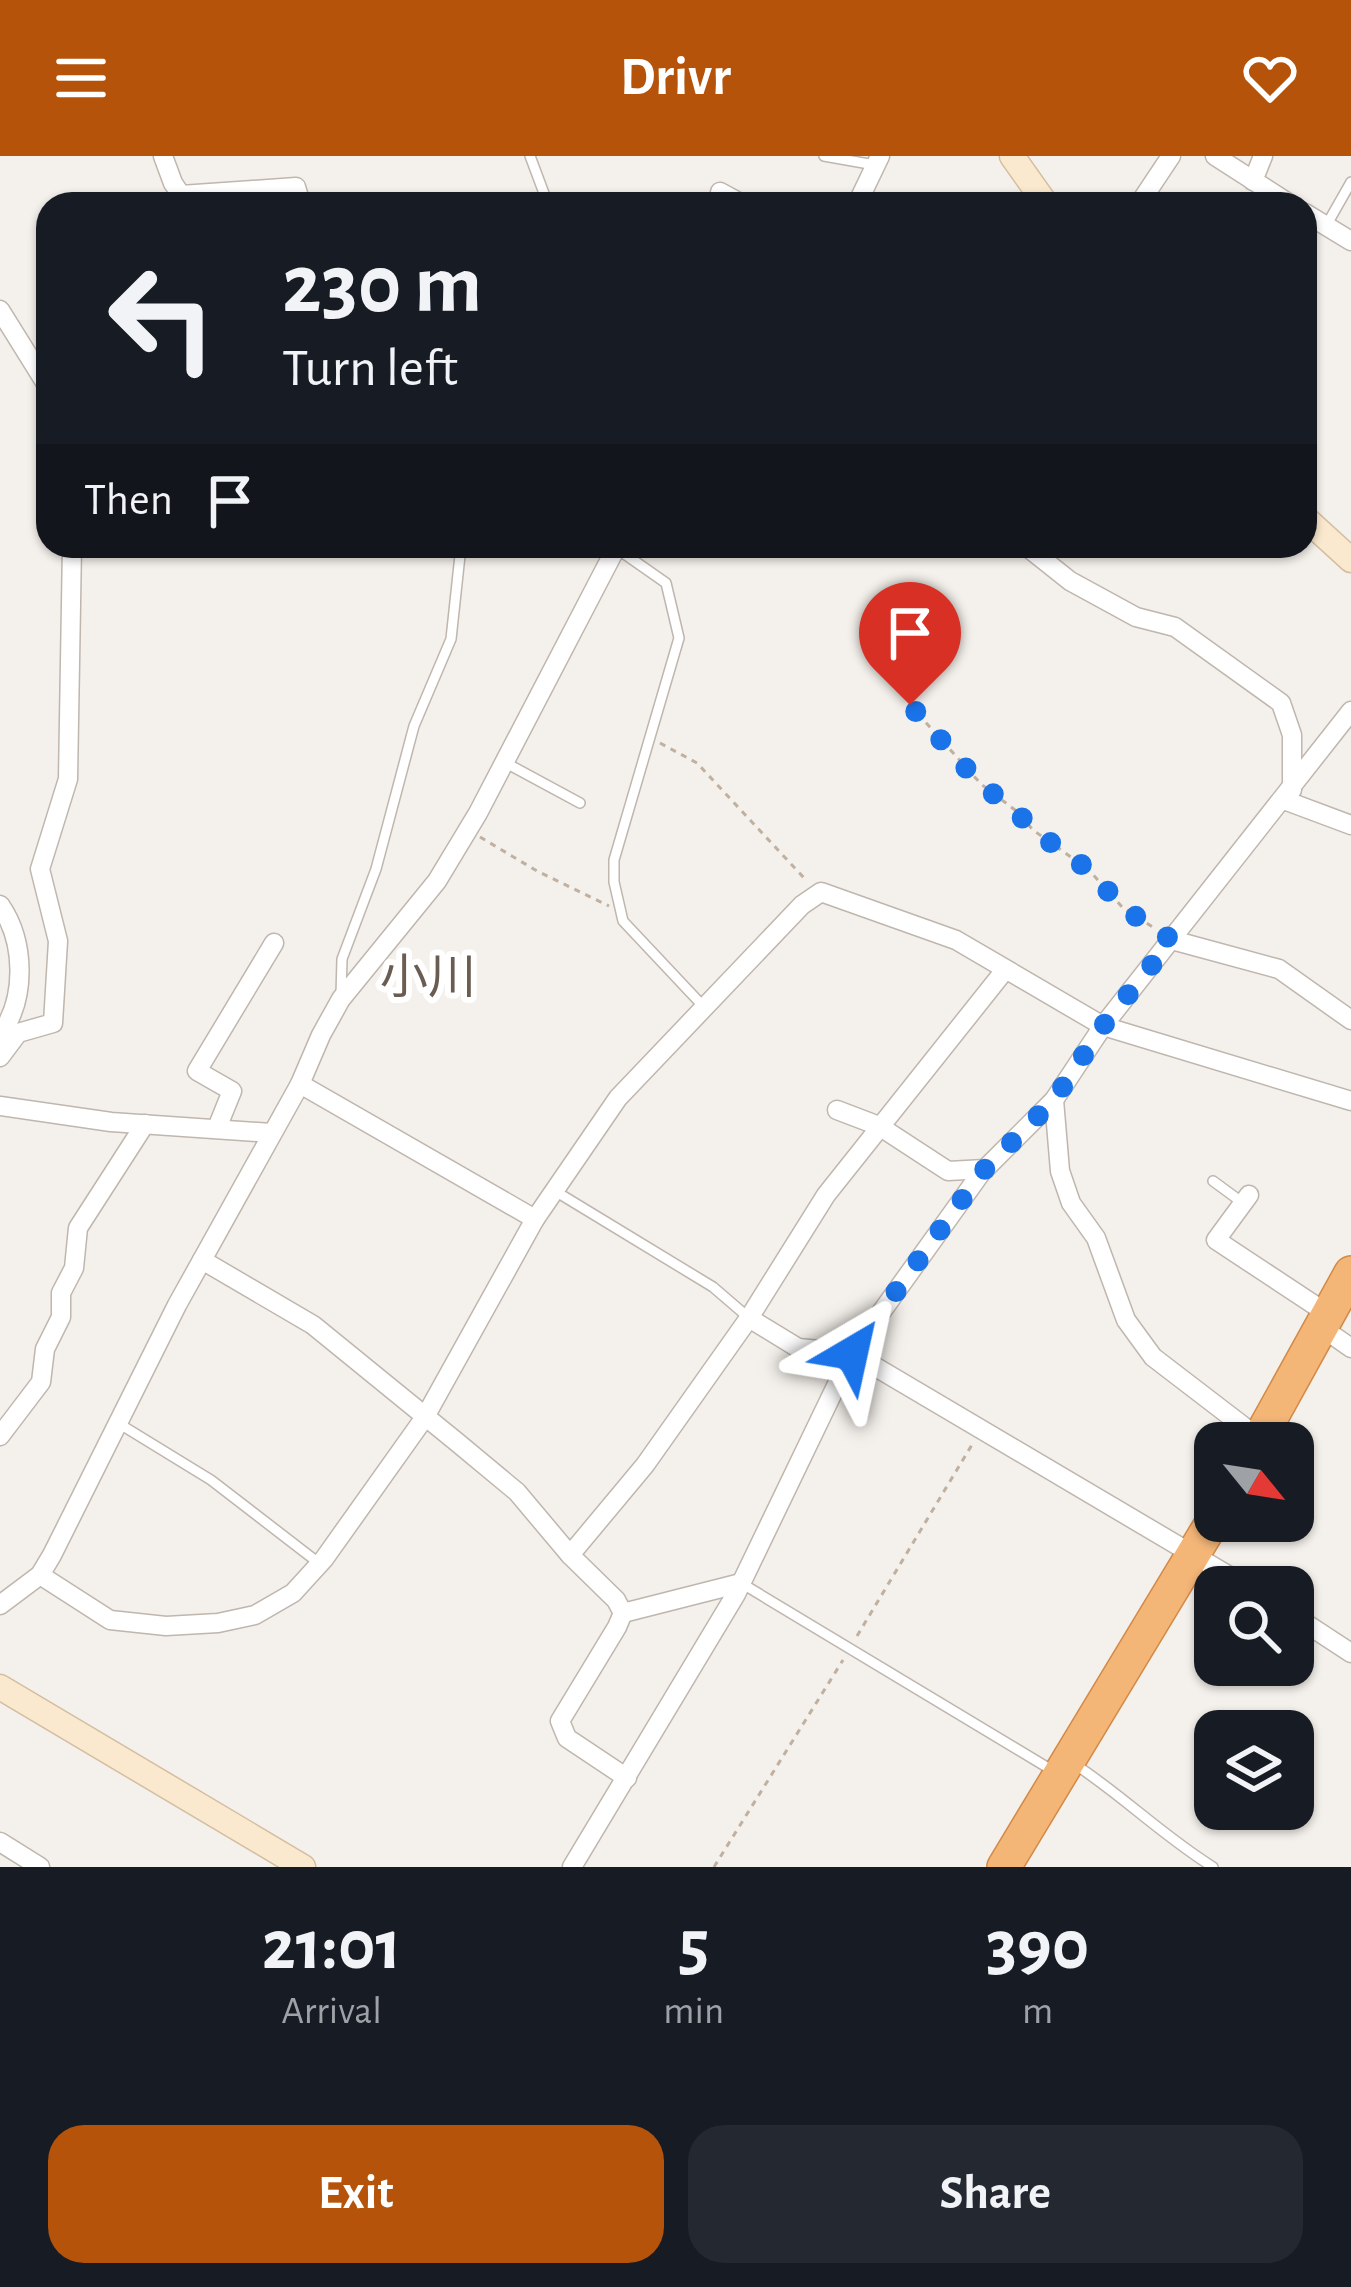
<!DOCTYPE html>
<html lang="en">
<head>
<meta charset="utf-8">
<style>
  :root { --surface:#171b24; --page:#242831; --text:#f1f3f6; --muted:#9ea1a6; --accent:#b45309 }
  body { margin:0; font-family:"Alegreya Sans","Noto Sans JP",sans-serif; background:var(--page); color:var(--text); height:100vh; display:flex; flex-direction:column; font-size:45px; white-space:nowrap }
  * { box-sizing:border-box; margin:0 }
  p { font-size:39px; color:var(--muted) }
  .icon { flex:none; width:66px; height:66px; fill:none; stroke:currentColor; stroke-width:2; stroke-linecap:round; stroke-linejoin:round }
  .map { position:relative; height:1711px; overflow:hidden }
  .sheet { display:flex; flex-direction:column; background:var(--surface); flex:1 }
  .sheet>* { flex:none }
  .banner { position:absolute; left:36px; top:36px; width:1281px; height:366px; border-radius:36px; box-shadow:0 3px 9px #0004; background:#171b24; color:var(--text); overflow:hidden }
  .needle { width:78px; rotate:120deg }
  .buttons { position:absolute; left:1194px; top:1266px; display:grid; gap:24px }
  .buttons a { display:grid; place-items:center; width:120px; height:120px; border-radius:24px; background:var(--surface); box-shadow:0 3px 9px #0004; font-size:60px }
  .pin { position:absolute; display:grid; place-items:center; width:102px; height:102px; color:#fff; margin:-123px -51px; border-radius:50% 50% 50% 0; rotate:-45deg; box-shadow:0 0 12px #0007 }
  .pin .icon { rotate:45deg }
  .me { position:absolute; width:132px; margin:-66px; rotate:36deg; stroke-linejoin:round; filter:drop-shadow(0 0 9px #0008) }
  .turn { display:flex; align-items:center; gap:42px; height:252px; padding:0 48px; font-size:54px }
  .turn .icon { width:156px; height:156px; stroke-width:2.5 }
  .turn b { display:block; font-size:84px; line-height:102px }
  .then { display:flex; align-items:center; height:114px; padding:0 48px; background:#0003; gap:24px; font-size:45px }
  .eta { display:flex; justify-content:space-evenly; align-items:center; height:204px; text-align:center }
  .eta b { font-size:72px; font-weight:700; line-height:84px }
  .action { display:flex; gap:24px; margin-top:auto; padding:24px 48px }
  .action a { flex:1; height:138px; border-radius:36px; background:var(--accent); color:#fff; font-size:48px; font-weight:700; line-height:138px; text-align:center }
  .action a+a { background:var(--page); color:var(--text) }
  header { display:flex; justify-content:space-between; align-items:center; height:156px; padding:0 48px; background:var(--accent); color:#fff; font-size:54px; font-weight:700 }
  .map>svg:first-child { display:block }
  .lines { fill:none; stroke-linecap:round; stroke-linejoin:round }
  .lane-casing { stroke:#bfb6ae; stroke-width:12 }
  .street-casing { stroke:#bfb6ae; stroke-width:21 }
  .secondary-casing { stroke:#d3bea0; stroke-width:27 }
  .highway-casing { stroke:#d38947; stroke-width:36 }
  .path { stroke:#c0b0a0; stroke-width:3; stroke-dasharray:6 6; stroke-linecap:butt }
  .lane { stroke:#fff; stroke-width:9 }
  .street { stroke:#fff; stroke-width:18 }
  .secondary { stroke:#fbe9cf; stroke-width:24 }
  .highway { stroke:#f4b677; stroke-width:33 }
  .route { stroke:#1a73e8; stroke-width:21; stroke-dasharray:0 37.8 }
  .labels { text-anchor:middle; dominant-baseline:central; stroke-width:12; stroke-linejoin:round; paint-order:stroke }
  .quarter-label { font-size:48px; fill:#6a5c51; stroke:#fff }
</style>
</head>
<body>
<header><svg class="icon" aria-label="menu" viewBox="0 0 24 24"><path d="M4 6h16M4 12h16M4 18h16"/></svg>Drivr<svg class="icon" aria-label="heart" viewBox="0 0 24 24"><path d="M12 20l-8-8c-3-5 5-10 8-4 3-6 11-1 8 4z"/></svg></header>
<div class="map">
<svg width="1351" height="1711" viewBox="0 0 1351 1711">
  <rect width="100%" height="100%" fill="#f4f0eb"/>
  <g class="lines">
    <defs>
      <g id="lane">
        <path d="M530,0L548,48"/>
        <path d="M824,0L875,9"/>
        <path d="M1326,70L1351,26"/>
        <path d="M616,392L666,427L679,482L614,704V726L623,765L703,850"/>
        <path d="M506,607L580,647"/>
        <path d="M341,839L342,803L376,713L414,570L451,483L461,390"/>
        <path d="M1213,1025L1243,1047"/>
        <path d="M555,1035L713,1131L749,1162"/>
        <path d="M118,1267L211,1324L320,1408"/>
        <path d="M741,1427L1055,1616"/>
        <path d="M1073,1607C1122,1639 1163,1680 1213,1711"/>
      </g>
      <g id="street">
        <path d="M163,0L173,27L187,48"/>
        <path d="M1215,0L1290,48"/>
        <path d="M1253,25L1263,0"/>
        <path d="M720,36L742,48"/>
        <path d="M181,39L296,31L301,48"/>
        <path d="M857,48L880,0"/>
        <path d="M1139,48L1171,0"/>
        <path d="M1305,57L1351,85"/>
        <path d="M0,154L48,231"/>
        <path d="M1026,390L1070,425L1136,461L1175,471L1281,547L1292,579V634"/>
        <path d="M1284,644L1351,669"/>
        <path d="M0,749C25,785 27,842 0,879"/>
        <path d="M1172,784L1279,813L1351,864"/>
        <path d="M0,901L18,877L53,867L58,785L40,713L68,623L72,390"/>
        <path d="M300,928L535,1063"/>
        <path d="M1054,944L1060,1015L1071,1047L1096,1082L1126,1164L1153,1201L1260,1283"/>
        <path d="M0,950L111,966L272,977"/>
        <path d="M837,954L879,970L948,1015L985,1013"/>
        <path d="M217,972L232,935L197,915L274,787"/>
        <path d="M1249,1039L1216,1084L1328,1158"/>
        <path d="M202,1104L313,1169L458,1287L517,1336L570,1399L616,1444L623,1457L617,1471L560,1565L567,1582L627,1622"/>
        <path d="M749,1162L798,1192L852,1197L1248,1431"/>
        <path d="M1321,1171L1351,1192"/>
        <path d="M0,1280L41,1226L45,1193L61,1161V1137L74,1112L78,1072L145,968"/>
        <path d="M570,1399L645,1309L749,1162L826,1039L1005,814"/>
        <path d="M40,1419L110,1464L166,1470L218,1467L255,1459L293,1437L324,1403L425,1261L535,1063L618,942L802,749L821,736L956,784L1103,870L1351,945"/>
        <path d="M0,1449L40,1419L52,1399L177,1149L300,928L321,879L341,843L437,725L478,657L617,390"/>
        <path d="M623,1457L741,1427"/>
        <path d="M1293,1459L1351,1497"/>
        <path d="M0,1686L40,1711"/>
        <path d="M572,1711L736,1438L852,1197L981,1017L1054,944L1103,870L1351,555"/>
      </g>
      <g id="secondary">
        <path d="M1012,0L1046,48"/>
        <path d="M1305,362L1351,404"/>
        <path d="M0,1531L303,1711"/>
      </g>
      <g id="highway">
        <path d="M1257,1287L1351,1117"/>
        <path d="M1004,1711L1215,1362"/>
      </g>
    </defs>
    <use href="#lane" class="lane-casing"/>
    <use href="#street" class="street-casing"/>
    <use href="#secondary" class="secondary-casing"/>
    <use href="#highway" class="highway-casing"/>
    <g class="path">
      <path d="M910,549L981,628L1015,654L1033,674L1089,714L1123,752L1156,773"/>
      <path d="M660,587L697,607L805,723"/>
      <path d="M480,681L537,715L609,750"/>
      <path d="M857,1480L973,1287"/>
      <path d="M714,1711L843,1504"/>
    </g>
    <use href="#lane" class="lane"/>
    <use href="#street" class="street"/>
    <use href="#secondary" class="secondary"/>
    <use href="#highway" class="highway"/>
  </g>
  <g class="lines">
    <path class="route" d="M852,1197L981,1017L1054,944L1103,870L1172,784L1123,752L1089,714L1033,674L1015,654L980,628L910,549"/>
  </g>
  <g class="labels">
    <g class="quarter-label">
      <text x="428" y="823">小川</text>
    </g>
  </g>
</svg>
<div class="buttons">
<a><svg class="needle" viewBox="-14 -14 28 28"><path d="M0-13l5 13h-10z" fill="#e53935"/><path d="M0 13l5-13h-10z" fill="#9ea1a6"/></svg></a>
<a><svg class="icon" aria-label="search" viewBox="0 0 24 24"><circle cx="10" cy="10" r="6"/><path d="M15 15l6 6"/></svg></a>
<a><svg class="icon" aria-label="layers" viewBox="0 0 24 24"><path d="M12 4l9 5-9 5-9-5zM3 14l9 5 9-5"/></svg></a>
</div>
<div class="pin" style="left:910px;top:549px;background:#d93025"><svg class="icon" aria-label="arrive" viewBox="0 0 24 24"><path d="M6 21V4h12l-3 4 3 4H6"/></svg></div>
<svg class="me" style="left:852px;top:1197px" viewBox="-20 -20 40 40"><path d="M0-17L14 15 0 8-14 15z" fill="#1a73e8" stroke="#fff" stroke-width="4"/></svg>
<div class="banner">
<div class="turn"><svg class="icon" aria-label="left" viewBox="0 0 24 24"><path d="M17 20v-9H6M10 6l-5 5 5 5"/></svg><div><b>230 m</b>Turn left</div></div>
<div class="then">Then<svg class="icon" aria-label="arrive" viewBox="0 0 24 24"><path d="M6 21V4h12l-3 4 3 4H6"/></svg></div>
</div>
</div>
<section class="sheet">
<div class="eta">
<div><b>21:01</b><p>Arrival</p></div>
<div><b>5</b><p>min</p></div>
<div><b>390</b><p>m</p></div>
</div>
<div class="action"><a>Exit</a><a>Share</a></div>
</section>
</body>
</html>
